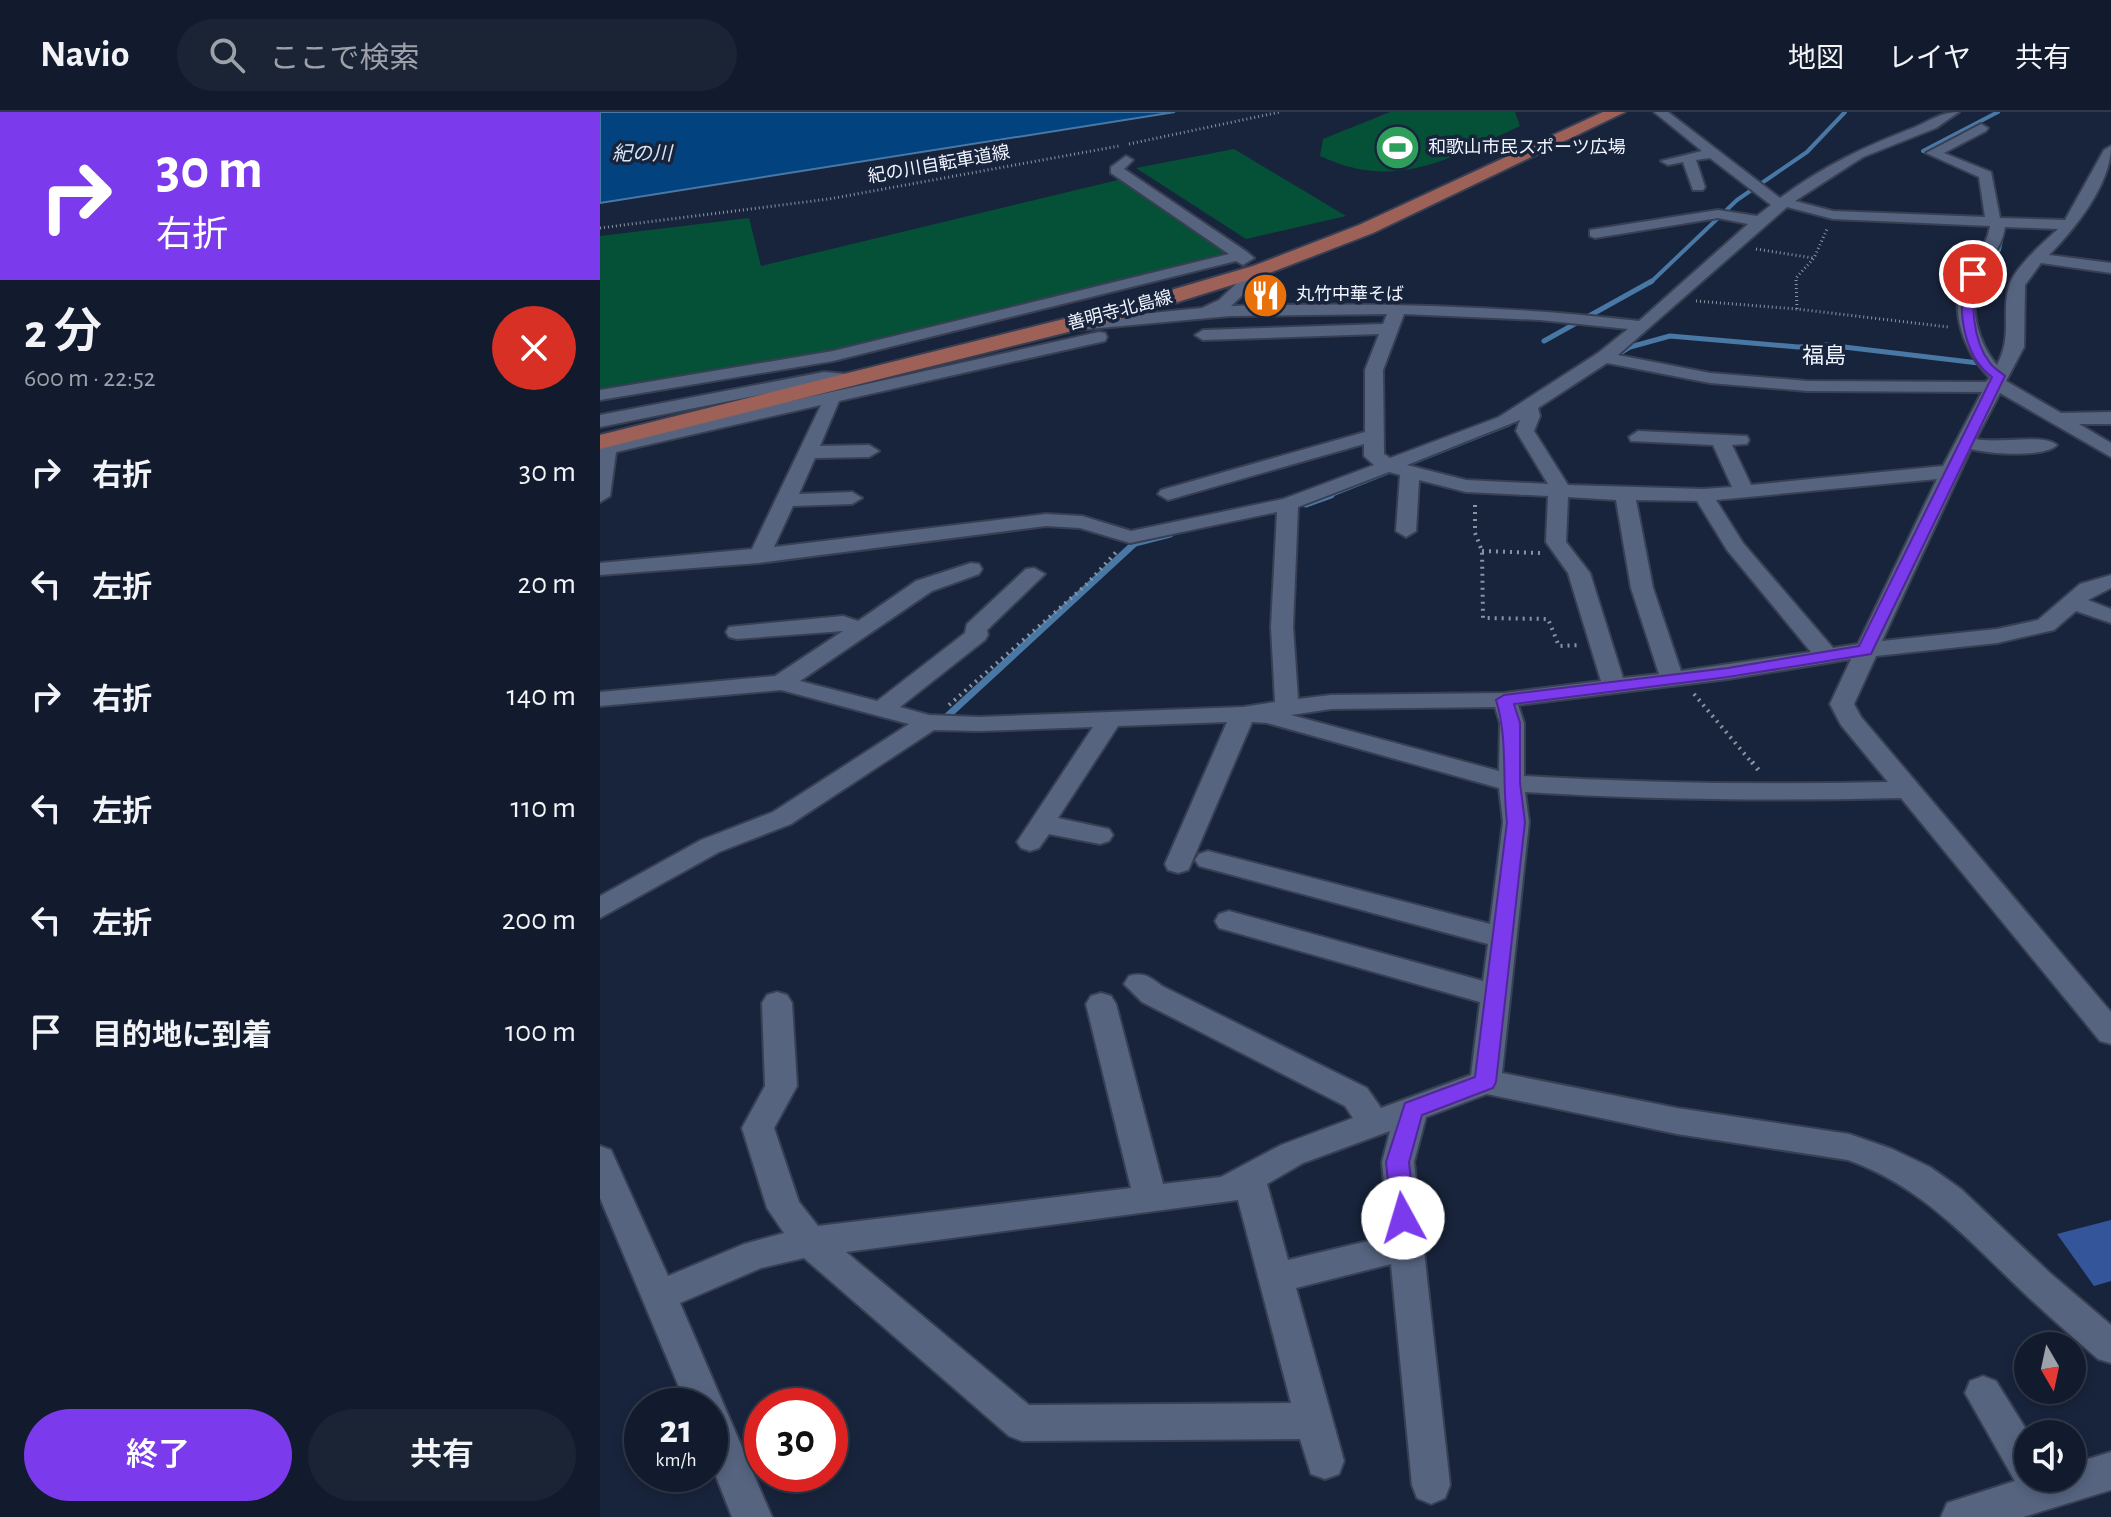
<!DOCTYPE html>
<html lang="ja">
<head>
<meta charset="utf-8">
<style>
  :root { --surface:#121b2d; --page:#1b2435; --text:#f1f3f6; --muted:#9ca1aa; --line:#313949; --accent:#7c3aed }
  body { margin:0; font-family:"Alegreya Sans","Noto Sans JP",sans-serif; background:var(--page); color:var(--text); height:100vh; display:flex; flex-direction:column; font-size:30px; white-space:nowrap }
  * { box-sizing:border-box; margin:0 }
  p { font-size:26px; color:var(--muted) }
  .icon { flex:none; width:44px; height:44px; fill:none; stroke:currentColor; stroke-width:2; stroke-linecap:round; stroke-linejoin:round }
  .map { position:relative; flex:1; overflow:hidden }
  .sheet { display:flex; flex-direction:column; background:var(--surface); width:600px }
  .sheet>* { flex:none }
  .guide { background:#7c3aed; color:#fff; overflow:hidden }
  .needle { width:52px; rotate:171deg }
  .buttons { position:absolute; left:1414px; top:1220px; display:grid; gap:16px }
  .buttons a { display:grid; place-items:center; width:72px; height:72px; border-radius:50%; background:var(--surface); box-shadow:0 4px 12px #0003,0 0 0 2px var(--line); font-size:40px }
  .speed { position:absolute; left:24px; top:1276px; display:flex; gap:16px; font-size:40px; font-weight:700; text-align:center }
  .speed>* { display:grid; place-content:center; width:104px; height:104px; border-radius:50%; background:var(--surface); box-shadow:0 4px 12px #0003,0 0 0 2px var(--line); line-height:1 }
  .speed small { font-size:20px; font-weight:400 }
  .speed .limit { border:12px solid #d22; background:#fff; color:#111 }
  .pin { position:absolute; display:grid; place-items:center; width:68px; height:68px; color:#fff; margin:-34px; border:4px solid #fff; border-radius:50%; box-shadow:0 2px 8px #0007 }
  .me { position:absolute; width:88px; margin:-44px; rotate:354deg; stroke-linejoin:round; filter:drop-shadow(0 0 6px #0008) }
  .turn { display:flex; align-items:center; gap:28px; height:168px; padding:0 24px; font-size:36px }
  .turn .icon { width:104px; height:104px; stroke-width:2.5 }
  .turn b { display:block; font-size:56px; line-height:68px }
  .round { display:grid; place-items:center; flex:none; width:84px; height:84px; border-radius:42px; background:var(--page) }
  .summary { display:flex; align-items:center; justify-content:space-between; height:136px; padding:0 24px }
  h1 { font-size:48px; font-weight:600; line-height:60px }
  .cta { display:flex; gap:16px; margin-top:auto; padding:16px 24px }
  .cta a { flex:1; height:92px; border-radius:48px; background:var(--accent); color:#fff; font-size:32px; font-weight:600; line-height:92px; text-align:center }
  .cta a+a { background:var(--page); color:var(--text) }
  ul { padding:0; list-style:none }
  li { display:flex; align-items:center; gap:24px; height:112px; padding:0 24px }
  li div { flex:1 }
  li b { display:block; font-size:30px }
  li em { font-style:normal }
  header { display:flex; align-items:center; gap:48px; box-sizing:border-box; height:112px; padding:0 40px; background:var(--surface); border-bottom:2px solid var(--line) }
  header strong { font-size:38px }
  nav { display:flex; gap:44px; margin-inline-start:auto; font-size:28px }
  .search { width:560px; height:72px; background:var(--page); display:flex; align-items:center; gap:20px; box-sizing:border-box; padding:0 28px; border-radius:44px; color:var(--muted); font-size:30px }
  main { display:flex; flex:1; min-height:0 }
  .map>svg:first-child { display:block }
  .green { fill:#045137 }
  .water { fill:#02427f; stroke:#4978a5; stroke-width:2 }
  .lines { fill:none; stroke-linecap:round; stroke-linejoin:round }
  .stream-far2 { stroke:#4978a5; stroke-width:4 }
  .stream-far1 { stroke:#4978a5; stroke-width:5 }
  .stream { stroke:#4978a5; stroke-width:7 }
  .building { fill:#345599 }
  .minor-casing { stroke:#383f53; stroke-width:4 }
  .major-casing { stroke:#383f53; stroke-width:4 }
  .path-far2 { stroke:#8b93a3; stroke-width:3; stroke-dasharray:1 3; stroke-linecap:butt }
  .path-far1 { stroke:#8b93a3; stroke-width:4; stroke-dasharray:2 5; stroke-linecap:butt }
  .path { stroke:#8b93a3; stroke-width:5; stroke-dasharray:2 6; stroke-linecap:butt }
  .minor { fill:#566480; fill-rule:evenodd }
  .major { fill:#9d6157; fill-rule:evenodd }
  .route { fill:#7c3aed; stroke:#51269a; stroke-width:2 }
  .labels { text-anchor:middle; dominant-baseline:central; stroke-width:7; stroke-linejoin:round; paint-order:stroke }
  .far-poi-label { font-size:18px; fill:#f0f5ff; stroke:#18243c; text-anchor:start }
  .far-street-label { font-size:18px; fill:#f0f5ff; stroke:#18243c }
  .far-water-label { font-size:20px; font-style:italic; fill:#d6e5f7; stroke:#18243c }
  .far-quarter-label { font-size:22px; fill:#f0f5ff; stroke:#18243c }
</style>
</head>
<body>
<header>
<strong>Navio</strong>
<div class="search"><svg class="icon" aria-label="search" viewBox="0 0 24 24"><circle cx="10" cy="10" r="6"/><path d="M15 15l6 6"/></svg>ここで検索</div>
<nav><a>地図</a><a>レイヤ</a><a>共有</a></nav>
</header>
<main>
<section class="sheet">
<div class="guide">
<div class="turn"><svg class="icon" aria-label="right" viewBox="0 0 24 24"><path d="M7 20v-9h11M14 6l5 5-5 5"/></svg><div><b>30 m</b>右折</div></div>
</div>
<div class="summary"><div><h1>2 分</h1><p>600 m · 22:52</p></div><a class="round" style="background:#d93025;color:#fff"><svg class="icon" aria-label="close" viewBox="0 0 24 24"><path d="M6 6l12 12M18 6L6 18"/></svg></a></div>
<ul>
<li><svg class="icon" aria-label="right" viewBox="0 0 24 24"><path d="M7 20v-9h11M14 6l5 5-5 5"/></svg><div><b>右折</b></div><em>30 m</em></li>
<li><svg class="icon" aria-label="left" viewBox="0 0 24 24"><path d="M17 20v-9H6M10 6l-5 5 5 5"/></svg><div><b>左折</b></div><em>20 m</em></li>
<li><svg class="icon" aria-label="right" viewBox="0 0 24 24"><path d="M7 20v-9h11M14 6l5 5-5 5"/></svg><div><b>右折</b></div><em>140 m</em></li>
<li><svg class="icon" aria-label="left" viewBox="0 0 24 24"><path d="M17 20v-9H6M10 6l-5 5 5 5"/></svg><div><b>左折</b></div><em>110 m</em></li>
<li><svg class="icon" aria-label="left" viewBox="0 0 24 24"><path d="M17 20v-9H6M10 6l-5 5 5 5"/></svg><div><b>左折</b></div><em>200 m</em></li>
<li><svg class="icon" aria-label="arrive" viewBox="0 0 24 24"><path d="M6 21V4h12l-3 4 3 4H6"/></svg><div><b>目的地に到着</b></div><em>100 m</em></li>
</ul>
<div class="cta"><a>終了</a><a>共有</a></div>
</section>
<div class="map">
<svg width="1511" height="1405" viewBox="0 0 1511 1405">
  <rect width="100%" height="100%" fill="#18243c"/>
  <g class="green">
    <path d="M790,0H915L920,14C850,46 796,80 720,44L723,27Z"/>
    <path d="M634,37L746,104L646,127L536,56Z"/>
    <path d="M522,67L636,143L232,239L0,278V124L149,106L161,154Z"/>
  </g>
  <path class="water" d="M0,0H575L0,91Z"/>
  <g class="lines">
    <g class="stream-far2">
      <path d="M1337,45L1323,39L1398,0"/>
      <path d="M1377,165L1399,138L1402,123"/>
      <path d="M1050,171L1137,88L1207,40L1245,0"/>
    </g>
    <g class="stream-far1">
      <path d="M944,229L1052,169"/>
      <path d="M1014,245L1030,235L1070,224L1198,235L1227,233L1387,252"/>
      <path d="M725,385L909,312"/>
    </g>
    <g class="stream">
      <path d="M706,392L731,383"/>
      <path d="M342,609L535,431L570,422"/>
    </g>
  </g>
  <path class="building" d="M1511,1108V1169L1494,1174L1457,1122Z"/>
  <g class="lines">
    <defs>
      <g id="minor">
        <path d="M1054,0H1068L1180,86C1224,54 1263,35 1313,16C1330,9 1341,0 1359,0L1336,16L1263,45L1195,89L1233,99L1385,105L1379,65L1326,41L1381,12L1388,16L1386,19L1344,41L1391,60L1400,106L1465,108L1504,38L1511,34C1511,72 1475,117 1449,143L1511,151V161L1441,151L1425,173L1424,235L1406,269L1461,301L1511,300V312H1479L1511,331V345L1400,281L1376,327C1397,332 1444,321 1457,333C1444,346 1389,342 1371,337L1282,529L1397,517L1438,508L1480,472L1511,463V476L1488,488L1511,497V511L1476,499L1454,518L1397,531L1276,544L1254,592L1261,605L1511,900V932L1500,929L1301,686C1176,689 1051,688 925,680L929,710L902,961L1077,996L1249,1022L1292,1037L1330,1055L1361,1077L1450,1161L1511,1213V1251L1498,1247C1473,1225 1448,1204 1424,1181C1369,1129 1322,1074 1248,1048L1077,1022L887,982L826,1005L814,1050L850,1373L845,1386L831,1392L817,1386L812,1373L791,1152L696,1176L744,1349L739,1362L725,1367L711,1362L700,1327L422,1329L409,1324L204,1146L161,1156L80,1191L172,1405H132L110,1349V1294H87L0,1086V1034L11,1038L68,1164L144,1132L184,1121L167,1096L142,1016L165,974L162,891L167,883L177,880L187,883L192,891L197,974L174,1016L199,1090L218,1114L531,1076L486,892L491,884L501,881L511,884L516,892L563,1072L621,1065L681,1033L753,1006L745,994L542,890L524,872L529,864C544,860 550,865 562,874L767,976L781,996L871,963L880,890L619,816L615,809L619,802L629,799L883,869L888,832L599,754L595,748L599,742L608,739L890,812L903,710L899,676L667,611L652,610L591,752L588,758L578,761L568,758L565,752L627,610L518,614L458,706L509,717L513,723L509,729L500,732L449,722L439,736L430,739L421,736L417,730L493,615L379,619L334,618L191,712L119,740L0,806V784L101,728L173,700L309,612L181,578L0,594V580L175,564L243,519L137,527L129,525L126,520L129,515L243,504L258,509L316,469L371,451L379,452L382,457L379,462L332,479L200,569L277,589L365,521L367,512L426,457L434,456L445,462L387,518L388,523L385,528L300,595L329,603L379,605L643,595L675,590L671,515L677,400L530,431L480,416L446,414L159,451L0,463V451L152,437L221,293L16,340L10,384L0,390V324L9,325L12,329L499,220L505,221L507,225L505,229L239,289L220,334L269,333L279,339L269,345L215,346L199,382L252,380L262,386L252,392L193,394L174,435L446,402L482,404L531,419L683,387L774,353L764,344V332L568,388L558,382L561,378L765,320V258L779,222L603,228L595,223L603,218L783,212L787,202L630,204L467,219L459,214L461,210L602,196L619,188L654,155H666V161L631,194C768,190 903,193 1039,209L1148,112L1118,106L995,126L990,124V118L1118,98L1157,104L1171,93L1110,46L1096,48L1105,75L1103,78H1093L1083,50L1068,53L1061,49L1102,39ZM1187,95L1233,107L1390,114C1386,138 1374,144 1365,163C1347,198 1365,241 1390,266L1386,270L1207,269L1110,261L1018,243ZM1405,115L1458,117C1444,130 1414,156 1409,174C1401,202 1413,222 1397,253C1378,231 1367,192 1380,164C1389,145 1401,139 1405,115ZM804,202L940,208L1028,217L998,241L899,305L790,346L784,342L783,258ZM1007,251L1110,271L1207,279L1382,280L1343,354L1151,373L1132,333L1147,332L1149,328L1147,324L1038,319L1029,325L1031,329L1113,333L1132,375L1103,377L968,373L934,319L940,304L938,296ZM920,308L916,319L948,372L866,368L807,353ZM789,360L800,363L796,419L806,425L816,419L819,368L866,380L948,384L946,430L968,461L1001,569L904,581L731,583L698,587L693,515L698,395ZM1337,367L1258,532L1233,536L1143,431L1116,388ZM968,385L1016,388L1031,476L1059,562L1023,566L990,461L966,430ZM1036,388L1097,389L1127,438L1211,540L1081,559L1053,476ZM1251,547L1230,592L1241,613L1288,670C1166,673 1045,671 924,664V611L918,593L1128,567ZM895,595L900,611L899,659L691,603L731,597ZM790,1019L782,1050L789,1124L688,1148L667,1072L703,1051ZM638,1088L691,1291L429,1293L246,1140Z"/>
        <path d="M526,44L533,48L524,57L647,140L654,146L643,153L636,149L233,249L0,288V278L233,239L629,142L511,61V55Z"/>
        <path d="M224,260L247,262L256,267L247,272L224,270L0,315V303Z"/>
        <path d="M1383,1264L1396,1269L1429,1322L1428,1366H1472V1352L1511,1340V1378L1423,1405H1341L1347,1391L1415,1369L1365,1281L1370,1269Z"/>
      </g>
      <path id="major" d="M1003,0H1025L773,121L667,162L536,203L0,337V323L520,193L653,154L759,113Z"/>
    </defs>
    <use href="#minor" class="minor-casing"/>
    <use href="#major" class="major-casing"/>
    <g class="path-far2">
      <path d="M529,32L680,0"/>
      <path d="M0,116L229,87L519,34"/>
      <path d="M1156,137L1213,146"/>
      <path d="M1096,189L1197,197L1348,215"/>
      <path d="M1197,197L1196,166L1214,146L1228,115"/>
    </g>
    <g class="path-far1">
      <path d="M875,393V421L882,439L883,506L948,507L959,534L980,533"/>
      <path d="M882,439L940,441"/>
      <path d="M1094,582L1153,652"/>
      <path d="M349,593L486,473L519,437"/>
    </g>
    <path class="path" d="M1152,650L1160,660"/>
    <use href="#minor" class="minor"/>
    <use href="#major" class="major"/>
  </g>
  <path class="route" d="M1369,160L1378,162C1370,189 1372,228 1390,251C1393,256 1401,260 1405,264L1271,542L1128,565L914,592L920,611V671L925,710L896,970L893,976L822,1003L809,1050L815,1106L812,1113L803,1116L795,1113L792,1106L786,1050L805,991L875,965L907,710C902,670 908,625 896,588L904,583L1128,556L1259,534L1392,265C1363,244 1354,191 1369,160Z"/>
  <defs>
    <symbol id="stadium-disc" viewBox="-11 -11 22 22"><circle r="9.5" fill="#2e9e5b" stroke="#18243c"/><path d="M0-5a6.5 5 0 1 0 0 10a6.5 5 0 1 0 0-10ZM-3.5-1.8h7v3.6h-7Z" fill="#fff"/></symbol>
    <symbol id="restaurant-disc" viewBox="-11 -11 22 22"><circle r="9.5" fill="#e8710a" stroke="#18243c"/><path d="M-5-6h1v4h1v-4h1v4h1v-4h1v5L-1.5 .5V6h-2V.5L-5-1ZM5-6V6H3V1.5H1.5Q1.5-4 5-6Z" fill="#fff"/></symbol>
  </defs>
  <g fill-rule="evenodd">
    <use href="#stadium-disc" x="772" y="10" width="51" height="51"/>
    <use href="#restaurant-disc" x="640" y="158" width="51" height="51"/>
  </g>
  <g class="labels">
    <g class="far-poi-label">
      <text x="828" y="36">和歌山市民スポーツ広場</text>
      <text x="696" y="183">丸竹中華そば</text>
    </g>
    <g class="far-street-label">
      <text transform="translate(339 53) rotate(-10)">紀の川自転車道線</text>
      <text transform="translate(520 199) rotate(-15)">善明寺北島線</text>
    </g>
    <g class="far-water-label">
      <text x="42" y="42">紀の川</text>
    </g>
    <g class="far-quarter-label">
      <text x="1224" y="244">福島</text>
    </g>
  </g>
</svg>
<div class="buttons">
<a><svg class="needle" viewBox="-14 -14 28 28"><path d="M0-13l5 13h-10z" fill="#e53935"/><path d="M0 13l5-13h-10z" fill="#9ca1aa"/></svg></a>
<a><svg class="icon" aria-label="sound" viewBox="0 0 24 24"><path d="M4 9h4l5-4v14l-5-4H4zM17 9q2 3 0 6"/></svg></a>
</div>
<div class="speed"><div>21<small>km/h</small></div><div class="limit">30</div></div>
<div class="pin" style="left:1373px;top:162px;background:#d93025"><svg class="icon" aria-label="arrive" viewBox="0 0 24 24"><path d="M6 21V4h12l-3 4 3 4H6"/></svg></div>
<svg class="me" style="left:803px;top:1106px" viewBox="-20 -20 40 40"><circle r="19" fill="#fff"/><path d="M0-13L10 11 0 6-10 11z" fill="#7c3aed"/></svg>
</div>
</main>
</body>
</html>
